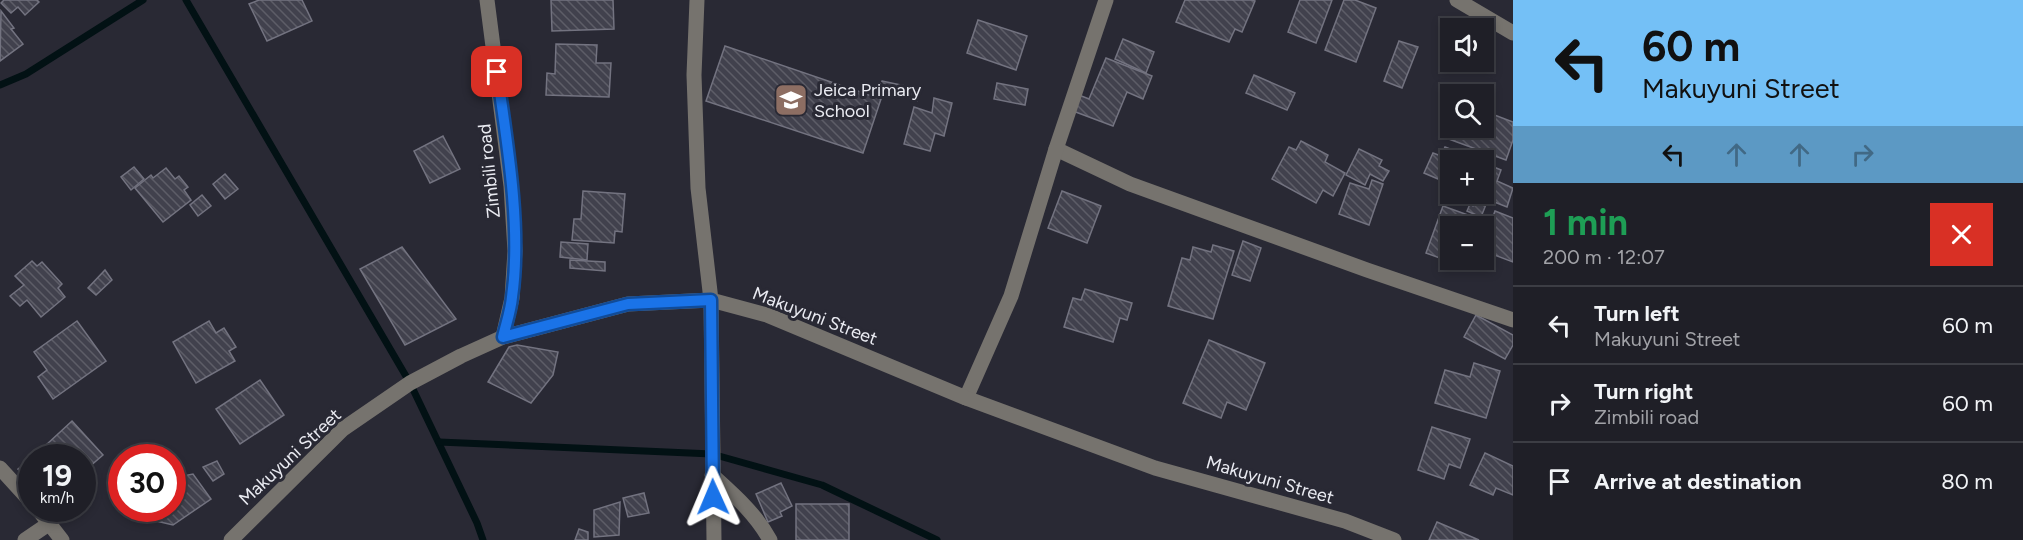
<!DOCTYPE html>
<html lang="en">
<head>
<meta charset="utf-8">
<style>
  :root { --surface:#1f1f27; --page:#27272f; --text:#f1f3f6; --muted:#a1a2a7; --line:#3c3d44 }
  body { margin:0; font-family:Figtree,sans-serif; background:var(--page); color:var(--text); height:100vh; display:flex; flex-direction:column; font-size:22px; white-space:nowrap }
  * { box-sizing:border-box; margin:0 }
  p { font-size:20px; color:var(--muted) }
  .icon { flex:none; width:33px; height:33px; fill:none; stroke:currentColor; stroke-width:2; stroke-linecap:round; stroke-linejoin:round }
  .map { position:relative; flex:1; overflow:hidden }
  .panel { display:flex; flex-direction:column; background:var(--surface); width:510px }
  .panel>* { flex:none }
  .top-card { background:#74c0f6; color:#111; overflow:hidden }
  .fabs { position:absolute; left:1440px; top:18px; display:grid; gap:12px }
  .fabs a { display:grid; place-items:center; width:54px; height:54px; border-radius:0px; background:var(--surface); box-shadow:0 3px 9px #0003,0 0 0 2px var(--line); font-size:30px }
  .speed { position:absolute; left:18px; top:444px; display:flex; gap:12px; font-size:30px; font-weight:700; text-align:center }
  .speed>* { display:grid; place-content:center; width:78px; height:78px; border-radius:50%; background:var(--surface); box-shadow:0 3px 9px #0003,0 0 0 2px var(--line); line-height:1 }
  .speed small { font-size:15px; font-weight:400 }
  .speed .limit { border:9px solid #d22; background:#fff; color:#111 }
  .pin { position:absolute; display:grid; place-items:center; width:51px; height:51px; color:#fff; margin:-26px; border-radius:12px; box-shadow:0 3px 9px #0006 }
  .me { position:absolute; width:66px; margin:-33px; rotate:359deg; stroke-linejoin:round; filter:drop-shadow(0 0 4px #0008) }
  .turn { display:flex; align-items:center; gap:21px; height:126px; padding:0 30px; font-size:27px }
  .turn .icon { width:78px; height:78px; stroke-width:2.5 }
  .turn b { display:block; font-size:42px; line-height:51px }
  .lanes { display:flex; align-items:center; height:57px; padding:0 30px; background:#0003; justify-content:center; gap:30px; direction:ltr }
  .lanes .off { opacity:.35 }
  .round { display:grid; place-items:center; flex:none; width:63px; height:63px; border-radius:0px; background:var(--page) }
  .headline { display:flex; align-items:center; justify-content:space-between; height:102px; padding:0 30px }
  h1 { font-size:36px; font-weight:700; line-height:45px; color:#1e9e55 }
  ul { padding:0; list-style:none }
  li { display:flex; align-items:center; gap:18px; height:78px; padding:0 30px; border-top:2px solid var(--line) }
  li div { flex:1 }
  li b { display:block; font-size:22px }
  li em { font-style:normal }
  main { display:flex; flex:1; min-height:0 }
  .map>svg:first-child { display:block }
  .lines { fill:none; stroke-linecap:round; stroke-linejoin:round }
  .stream { stroke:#021114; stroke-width:7 }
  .building { fill:url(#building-back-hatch); stroke:#737380; stroke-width:1.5 }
  .minor { stroke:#76736e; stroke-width:15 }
  .route-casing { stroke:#114b97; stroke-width:15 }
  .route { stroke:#1a73e8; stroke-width:10 }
  .labels { text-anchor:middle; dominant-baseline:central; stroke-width:6; stroke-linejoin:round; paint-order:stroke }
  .poi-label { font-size:18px; fill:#eaebf2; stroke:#292934; text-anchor:start }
  .street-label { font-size:18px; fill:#eaebf2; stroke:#292934 }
</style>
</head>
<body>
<main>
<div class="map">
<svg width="1513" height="540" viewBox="0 0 1513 540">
  <defs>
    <pattern id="building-back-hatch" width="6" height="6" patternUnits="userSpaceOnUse" patternTransform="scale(1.5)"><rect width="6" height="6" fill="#41414d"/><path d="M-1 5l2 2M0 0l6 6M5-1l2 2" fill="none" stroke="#5d5d67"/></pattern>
  </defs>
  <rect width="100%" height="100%" fill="#292934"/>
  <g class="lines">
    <g class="stream">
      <path d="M186,0L410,383L477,523L483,540"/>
      <path d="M0,85L26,74L143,0"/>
      <path d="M439,442L712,454L822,485L937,540"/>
    </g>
  </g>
  <g class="building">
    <path d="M4,0H37L39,2L25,15L18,7L11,13L1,3Z"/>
    <path d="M259,0H302L312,21L267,41L249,4Z"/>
    <path d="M551,0H613L614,29L552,31Z"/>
    <path d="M1185,0H1252L1255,1L1242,32L1235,29L1229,42L1176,22Z"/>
    <path d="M1300,0H1332L1316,43L1288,32Z"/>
    <path d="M1344,0H1355L1376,8L1356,62L1325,50Z"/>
    <path d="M1,11L14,28L11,29L23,44L0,61Z"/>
    <path d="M978,20L1027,36L1016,70L967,53Z"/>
    <path d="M1123,39L1154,52L1146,73L1115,59Z"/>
    <path d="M1399,41L1418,47L1402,88L1384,81Z"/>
    <path d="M556,44L597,45L596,63H611L609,97L546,95L547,73L555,74Z"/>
    <path d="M725,46L881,99L863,153L706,101Z"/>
    <path d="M1106,58L1152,76L1143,99L1127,92L1113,126L1073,111L1079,95L1089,99Z"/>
    <path d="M1254,75L1295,93L1287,110L1246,93Z"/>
    <path d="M882,81L920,89L917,101L880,87Z"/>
    <path d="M997,83L1028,89L1025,105L994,99Z"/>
    <path d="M934,98L952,103L944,136L935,133L930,151L904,144L914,107L932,113Z"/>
    <path d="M1484,111L1513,122V140L1506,160L1446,138L1450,125V128H1484Z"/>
    <path d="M443,136L460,169L430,183L414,151Z"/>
    <path d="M1301,141L1328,155L1325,162L1345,173L1333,196L1323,190L1316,203L1272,179L1289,147L1296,150Z"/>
    <path d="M1445,147L1478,160H1450V184L1424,173L1433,153L1441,156Z"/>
    <path d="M1359,149L1382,160L1379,166L1389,171L1383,181L1370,174L1365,185L1346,175Z"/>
    <path d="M1484,163L1501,170L1497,181L1513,188L1507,207L1474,194H1484Z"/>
    <path d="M134,167L144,179L131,190L121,177Z"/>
    <path d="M166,168L175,179L179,176L188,187L184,190L191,200L163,222L135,188L151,175L153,178Z"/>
    <path d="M225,174L238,189L225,199L213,184Z"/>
    <path d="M1372,180L1383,184L1369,225L1339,214L1350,183L1369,189Z"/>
    <path d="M583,191L625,194L622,232L615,231L614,243L572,240L574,219H581Z"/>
    <path d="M1062,191L1101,206L1087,243L1048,228Z"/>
    <path d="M202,195L211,206L198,216L190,205Z"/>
    <path d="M1476,198L1487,202L1481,217L1467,211L1470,204L1473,206Z"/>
    <path d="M1443,206L1479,219L1476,226H1450V260H1464L1462,266L1426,253Z"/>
    <path d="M1495,211L1513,218V262L1484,251V242Z"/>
    <path d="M1243,241L1261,248L1250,281L1232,275Z"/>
    <path d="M561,242L588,244L587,260L560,257Z"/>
    <path d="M1213,245L1234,251L1213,319L1168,306L1182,258L1190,260L1193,247L1211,252Z"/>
    <path d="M402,247L456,319L405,345L360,269Z"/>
    <path d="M570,260L605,262V271L570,268Z"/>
    <path d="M32,261L37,266L42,262L62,284L58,288L65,297L41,317L27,300L20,306L10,296L24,285L15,276Z"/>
    <path d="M105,270L112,280L96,295L88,288Z"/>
    <path d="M1085,289L1132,303L1127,320L1120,318L1113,342L1064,327L1073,298L1081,300Z"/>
    <path d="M1476,315L1513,335V345L1505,359L1464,337Z"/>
    <path d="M77,321L106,361L53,399L38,377L47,370L34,352Z"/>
    <path d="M209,321L216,333L224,328L236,347L229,351L235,361L196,383L173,342Z"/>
    <path d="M1209,340L1265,363L1246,410L1227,402L1221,418L1183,403Z"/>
    <path d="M517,345L558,352L553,375L531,403L488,382L509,347Z"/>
    <path d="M1474,363L1500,371L1486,418L1435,403L1445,370L1470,377Z"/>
    <path d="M260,380L284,415L240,444L216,409Z"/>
    <path d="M72,421L103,455L82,473V458H32Z"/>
    <path d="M1432,427L1470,439L1460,468L1449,464L1444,479L1418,470Z"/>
    <path d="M1485,453L1513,466V495L1496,488L1493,495L1470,485Z"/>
    <path d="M32,458V484L18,469Z"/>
    <path d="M217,461L224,474L213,481L203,467Z"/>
    <path d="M172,465L178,477L193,474L211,499L173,525L135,516L131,508H172Z"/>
    <path d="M781,483L792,506L780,512L782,516L768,522L756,494Z"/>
    <path d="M644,493L649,513L628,517L623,498Z"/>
    <path d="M620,502L619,535L594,537V510Z"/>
    <rect x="796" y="504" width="53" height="36"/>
    <path d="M1437,522L1479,540H1429Z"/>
    <path d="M579,529L588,532V540H575Z"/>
  </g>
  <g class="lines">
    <g class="minor">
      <path d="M487,0L511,186L515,251L512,298L503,337"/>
      <path d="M697,0L694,75L698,188L711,300L714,540"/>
      <path d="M1457,0L1513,33"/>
      <path d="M1056,149L1130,184L1367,270L1513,320"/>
      <path d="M966,398L1011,296L1056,149L1106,0"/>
      <path d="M0,468L32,503"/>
      <path d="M712,475C734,495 756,514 770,540"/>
      <path d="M37,508L62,540"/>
      <path d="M25,540L50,523"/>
      <path d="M231,540L343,429L410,383L461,356L503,337L628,304L711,300L767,315L966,398L1155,468L1345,521L1394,540"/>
    </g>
  </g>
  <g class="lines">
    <defs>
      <path id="route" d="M497,72C507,141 522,229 512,297C511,310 506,324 503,337L628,304L711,300L713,497"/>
    </defs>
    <use href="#route" class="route-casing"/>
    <use href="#route" class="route"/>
  </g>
  <defs>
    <symbol id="school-square" viewBox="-11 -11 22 22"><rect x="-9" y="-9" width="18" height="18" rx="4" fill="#8d6e63" stroke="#292934"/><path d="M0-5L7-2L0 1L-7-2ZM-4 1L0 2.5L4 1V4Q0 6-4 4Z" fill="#fff"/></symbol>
  </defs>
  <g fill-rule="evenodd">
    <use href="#school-square" x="772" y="81" width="38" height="38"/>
  </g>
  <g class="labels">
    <g class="poi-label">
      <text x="814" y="90">Jeica Primary<tspan x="814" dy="21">School</tspan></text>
    </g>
    <g class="street-label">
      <text transform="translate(489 171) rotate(-96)">Zimbili road</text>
      <text transform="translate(815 316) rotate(21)">Makuyuni Street</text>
      <text transform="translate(290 457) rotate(-43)">Makuyuni Street</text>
      <text transform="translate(1270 480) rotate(16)">Makuyuni Street</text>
    </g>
  </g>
</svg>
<div class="fabs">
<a><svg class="icon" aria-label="sound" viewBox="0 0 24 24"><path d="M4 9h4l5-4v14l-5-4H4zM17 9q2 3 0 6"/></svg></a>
<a><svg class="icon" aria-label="search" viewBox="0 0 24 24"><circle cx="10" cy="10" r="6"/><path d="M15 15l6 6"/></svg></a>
<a>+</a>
<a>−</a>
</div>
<div class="speed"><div>19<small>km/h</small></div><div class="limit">30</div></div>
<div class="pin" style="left:497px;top:72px;background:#d93025"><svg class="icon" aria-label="arrive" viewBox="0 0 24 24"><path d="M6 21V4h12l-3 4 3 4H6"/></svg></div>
<svg class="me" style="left:713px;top:497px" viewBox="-20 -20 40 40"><path d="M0-17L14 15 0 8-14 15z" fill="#1a73e8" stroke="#fff" stroke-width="4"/></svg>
</div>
<section class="panel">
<div class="top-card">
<div class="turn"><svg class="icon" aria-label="left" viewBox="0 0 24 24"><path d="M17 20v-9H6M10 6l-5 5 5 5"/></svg><div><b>60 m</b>Makuyuni Street</div></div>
<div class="lanes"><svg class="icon" aria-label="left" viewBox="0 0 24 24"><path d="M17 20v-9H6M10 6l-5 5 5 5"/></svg><svg class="icon off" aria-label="ahead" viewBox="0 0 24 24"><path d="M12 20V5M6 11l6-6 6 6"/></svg><svg class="icon off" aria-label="ahead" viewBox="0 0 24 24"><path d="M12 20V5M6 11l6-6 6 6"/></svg><svg class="icon off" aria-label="right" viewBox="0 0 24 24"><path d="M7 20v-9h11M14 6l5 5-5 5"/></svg></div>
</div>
<div class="headline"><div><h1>1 min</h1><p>200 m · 12:07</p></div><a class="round" style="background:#d93025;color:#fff"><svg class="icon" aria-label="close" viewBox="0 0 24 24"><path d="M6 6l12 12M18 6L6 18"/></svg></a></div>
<ul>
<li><svg class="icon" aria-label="left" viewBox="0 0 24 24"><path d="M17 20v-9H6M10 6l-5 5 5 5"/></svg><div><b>Turn left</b><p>Makuyuni Street</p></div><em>60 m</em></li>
<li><svg class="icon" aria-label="right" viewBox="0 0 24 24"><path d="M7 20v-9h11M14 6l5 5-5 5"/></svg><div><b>Turn right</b><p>Zimbili road</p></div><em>60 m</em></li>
<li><svg class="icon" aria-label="arrive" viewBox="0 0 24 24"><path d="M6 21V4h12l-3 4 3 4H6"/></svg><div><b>Arrive at destination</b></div><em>80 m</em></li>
</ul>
</section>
</main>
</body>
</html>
